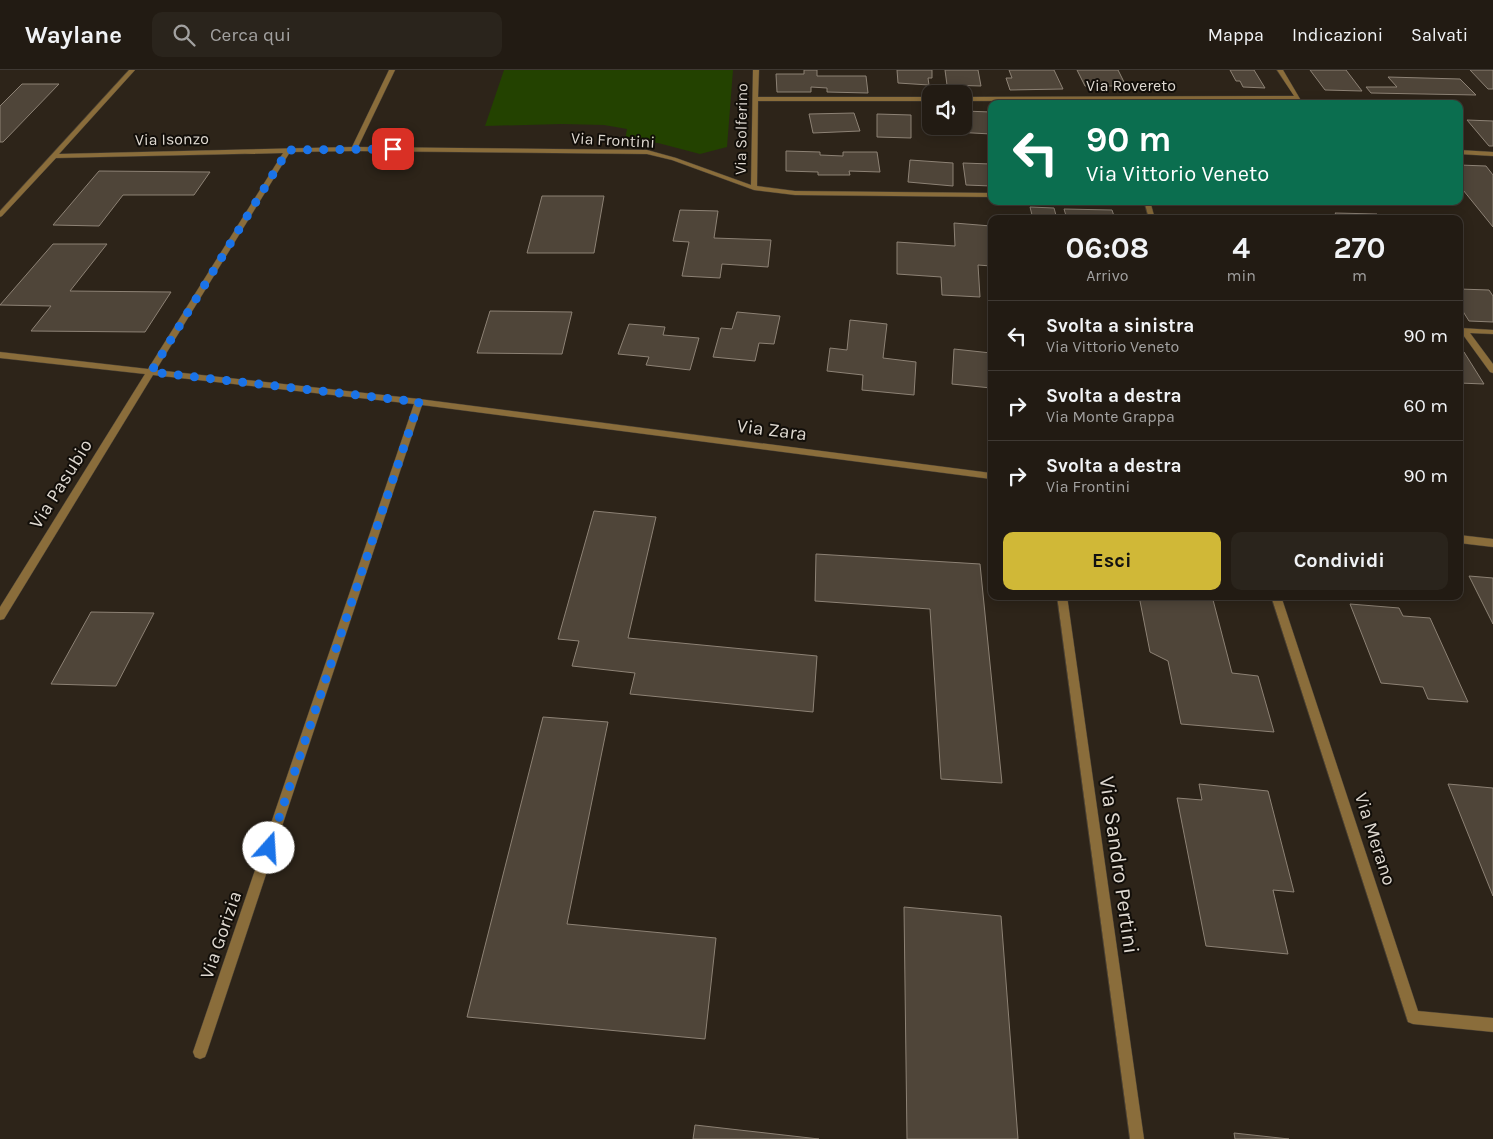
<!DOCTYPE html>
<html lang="it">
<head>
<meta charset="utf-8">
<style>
  :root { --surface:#221b13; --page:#2a241c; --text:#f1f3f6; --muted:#a2a1a0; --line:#3f3933; --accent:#d0b837 }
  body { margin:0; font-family:Karla,sans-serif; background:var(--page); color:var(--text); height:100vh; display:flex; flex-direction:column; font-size:19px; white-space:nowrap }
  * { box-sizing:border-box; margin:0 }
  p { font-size:16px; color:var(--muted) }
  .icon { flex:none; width:28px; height:28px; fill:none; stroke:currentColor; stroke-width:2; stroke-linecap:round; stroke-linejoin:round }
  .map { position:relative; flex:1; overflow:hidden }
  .drawer { position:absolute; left:988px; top:145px; width:475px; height:385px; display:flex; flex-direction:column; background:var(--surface); border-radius:10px; box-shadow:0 2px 12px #0003,0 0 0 1px var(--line) }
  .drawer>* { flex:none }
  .top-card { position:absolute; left:988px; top:30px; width:475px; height:105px; border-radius:10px; box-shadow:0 2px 12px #0003,0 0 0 1px var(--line); background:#0b6e4f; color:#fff; overflow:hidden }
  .fabs { position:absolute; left:922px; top:15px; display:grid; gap:10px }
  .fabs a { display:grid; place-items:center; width:50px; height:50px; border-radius:10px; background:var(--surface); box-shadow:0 2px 12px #0003,0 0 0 1px var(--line); font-size:25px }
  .pin { position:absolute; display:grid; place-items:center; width:42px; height:42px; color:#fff; margin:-21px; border-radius:10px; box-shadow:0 2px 8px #0006 }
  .me { position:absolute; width:55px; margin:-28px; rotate:19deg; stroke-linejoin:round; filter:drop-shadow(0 0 4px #0008) }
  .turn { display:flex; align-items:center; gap:18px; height:105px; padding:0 15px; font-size:22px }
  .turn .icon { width:65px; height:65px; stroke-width:2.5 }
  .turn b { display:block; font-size:35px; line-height:42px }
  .eta { display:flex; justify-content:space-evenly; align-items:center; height:85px; text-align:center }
  .eta b { font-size:30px; font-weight:700; line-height:35px }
  .cta { display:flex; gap:10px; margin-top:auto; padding:10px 15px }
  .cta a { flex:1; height:58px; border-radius:10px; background:var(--accent); color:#111; font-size:20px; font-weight:700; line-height:58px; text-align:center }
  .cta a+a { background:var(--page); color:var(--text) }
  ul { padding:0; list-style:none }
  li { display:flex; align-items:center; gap:15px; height:70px; padding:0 15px; border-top:1px solid var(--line) }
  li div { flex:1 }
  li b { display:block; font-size:19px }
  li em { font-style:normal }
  header { display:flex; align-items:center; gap:30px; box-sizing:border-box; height:70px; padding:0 25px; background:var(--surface); border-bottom:1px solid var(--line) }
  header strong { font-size:24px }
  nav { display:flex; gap:28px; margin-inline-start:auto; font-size:18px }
  .search { width:350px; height:45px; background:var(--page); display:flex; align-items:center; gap:12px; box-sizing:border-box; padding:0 18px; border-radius:10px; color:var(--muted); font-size:19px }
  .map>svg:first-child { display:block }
  .green { fill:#234200 }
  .building { fill:#4f4539; stroke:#8d8275 }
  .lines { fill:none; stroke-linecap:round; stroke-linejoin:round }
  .minor-casing { stroke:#494136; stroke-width:1 }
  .minor { fill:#8a6d3b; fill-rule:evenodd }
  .route { stroke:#1a73e8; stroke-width:9; stroke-dasharray:0 16.2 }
  .labels { text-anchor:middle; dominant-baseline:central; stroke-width:4; stroke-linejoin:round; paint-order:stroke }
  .far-street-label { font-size:16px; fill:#dfd9d1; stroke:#120e09 }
  .street-label { font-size:19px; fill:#dfd9d1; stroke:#120e09 }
  .near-street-label { font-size:22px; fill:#dfd9d1; stroke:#120e09 }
</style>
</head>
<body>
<header>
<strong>Waylane</strong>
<div class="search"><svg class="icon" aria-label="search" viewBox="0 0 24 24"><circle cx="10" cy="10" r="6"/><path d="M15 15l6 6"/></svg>Cerca qui</div>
<nav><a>Mappa</a><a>Indicazioni</a><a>Salvati</a></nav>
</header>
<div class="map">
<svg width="1493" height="1069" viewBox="0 0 1493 1069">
  <rect width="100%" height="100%" fill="#2d2419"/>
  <path class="green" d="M504,0H733L727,77L700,84L658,73L625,70L627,59L604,55L562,54L485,56Z"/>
  <g class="building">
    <path d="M804,0H817V6H866L868,23L827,22V18L811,17V22H777L776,4H804Z"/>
    <path d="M897,0H932V8H928L929,15L898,13Z"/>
    <path d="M945,0H978L981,16L947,15Z"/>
    <path d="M1009,0H1054L1063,19L1010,20L1006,8H1012Z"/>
    <path d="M1077,0H1118L1126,16H1085Z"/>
    <path d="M1230,0H1254L1265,18L1243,17L1240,11H1236Z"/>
    <path d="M1310,0H1346L1362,21L1325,20Z"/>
    <path d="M1470,0H1493V19H1488Z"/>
    <path d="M1388,7L1460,9L1476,25L1371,23L1366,17H1397Z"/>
    <path d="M22,14H59L3,72H0V36Z"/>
    <path d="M964,41L991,42V64L955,62L954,56H964Z"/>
    <path d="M854,43L860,61L813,63L809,44Z"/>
    <path d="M877,44L911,45V68L877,67Z"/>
    <path d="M1467,50L1493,51V76H1489Z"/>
    <path d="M786,81L820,82V85L843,86V82H877L880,102L849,101L850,105H818V102L786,101Z"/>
    <path d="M910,90L953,93V116L908,112Z"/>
    <path d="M963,93L991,94V116L966,115Z"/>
    <path d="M1459,95L1486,96L1493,105V157L1459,115Z"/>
    <path d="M99,101L210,102L194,125H123L99,156L53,155Z"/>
    <path d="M542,126H604L594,183H527Z"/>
    <path d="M1030,137L1054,138L1057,149H1033Z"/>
    <path d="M1064,139L1112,140L1115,149H1067Z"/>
    <path d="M680,140L718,141L714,168L771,170L768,197L722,194L720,208L682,206L689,172L673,171Z"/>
    <path d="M1335,143L1377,144L1380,149H1339Z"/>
    <path d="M954,153L991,156V196L978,195L980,227L942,225L941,207L897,204V172L955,176Z"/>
    <path d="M53,174H107L70,221L171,222L145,262L31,261L51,236L0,235Z"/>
    <path d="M1459,219L1489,220L1493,226V252L1469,251L1459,235Z"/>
    <path d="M490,241L572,242L562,284L477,283Z"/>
    <path d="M737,242L780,246L774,274L759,273L755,291L713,287L721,258L732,259Z"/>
    <path d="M850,250L887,254L883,288L916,292L914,325L862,320L863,305L827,301L830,278L847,280Z"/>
    <path d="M629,254L665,257L663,265L699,268L690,300L646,295L649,287L618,284Z"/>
    <path d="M954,279L991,283V318L952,314Z"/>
    <path d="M1459,282H1464L1484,314L1459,313Z"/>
    <path d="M594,441L656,447L628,568L817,586L813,642L630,624L635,603L572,596L579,571L558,569Z"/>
    <path d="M816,484L980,494L1002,713L941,709L930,539L815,531Z"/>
    <path d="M1469,506L1493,508V554Z"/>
    <path d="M1139,526H1212L1232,603L1258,606L1274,662L1181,654L1168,591L1150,582Z"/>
    <path d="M1350,534L1399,538L1403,546L1430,548L1468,632L1428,629L1423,617L1381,613Z"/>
    <path d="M91,542L154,543L116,616L51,614Z"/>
    <path d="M543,647L608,652L567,854L716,868L705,969L467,947Z"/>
    <path d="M1199,714L1268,721L1294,822L1273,820L1288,884L1206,876L1177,728L1202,730Z"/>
    <path d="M1448,714L1493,718V826Z"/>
    <path d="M904,837L1001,846L1018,1069H907Z"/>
    <path d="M695,1055L819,1069H693Z"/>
    <path d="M1234,1063L1289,1069H1235Z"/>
  </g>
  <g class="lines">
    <defs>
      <g id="minor">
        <path d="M129,0H135L59,84L352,77L389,0H395L358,77L647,80L676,88L751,115L753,0H759L758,27H931V31H758L757,116L795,121L991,123V127L795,125L754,120L672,90L647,84L354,81L290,82L156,300L419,329L991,403V409L422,335L207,982L205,987L200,989L195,987L193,982L414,334L153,305L4,549L0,550V537L145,304L0,288V282L148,299L283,83L56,88L2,146L0,147V141Z"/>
        <path d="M1277,0H1283L1303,34H1299L1296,30L964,31V27L1294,26Z"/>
        <path d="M1459,80L1493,82V86L1459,84Z"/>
        <path d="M1144,131H1150L1155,149H1149Z"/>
        <path d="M1461,258L1493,260V264L1470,263L1493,294V303L1490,302L1461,262Z"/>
        <path d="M1459,465L1493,469V477L1459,473Z"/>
        <path d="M1057,526H1067L1144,1069H1130Z"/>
        <path d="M1271,526H1281L1418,941L1493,948V962L1413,954L1408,952Z"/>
      </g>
    </defs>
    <use href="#minor" class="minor-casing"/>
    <use href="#minor" class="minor"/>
  </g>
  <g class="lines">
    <path class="route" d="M269,778L419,332L151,302L288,80L393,79"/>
  </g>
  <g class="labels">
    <g class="far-street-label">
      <text x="1131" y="15">Via Rovereto</text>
      <text transform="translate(741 59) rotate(-89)">Via Solferino</text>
      <text transform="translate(172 69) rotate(-1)">Via Isonzo</text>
      <text transform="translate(613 70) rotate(3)">Via Frontini</text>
    </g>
    <g class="street-label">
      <text transform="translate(772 360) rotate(7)">Via Zara</text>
      <text transform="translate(61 414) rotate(-58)">Via Pasubio</text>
      <text transform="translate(1375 769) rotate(72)">Via Merano</text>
      <text transform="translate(221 865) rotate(-71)">Via Gorizia</text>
    </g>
    <g class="near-street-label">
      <text transform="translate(1119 795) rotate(82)">Via Sandro Pertini</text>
    </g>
  </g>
</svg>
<div class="fabs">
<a><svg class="icon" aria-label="sound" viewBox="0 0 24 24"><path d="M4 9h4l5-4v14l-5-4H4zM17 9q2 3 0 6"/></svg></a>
</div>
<div class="pin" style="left:393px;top:79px;background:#d93025"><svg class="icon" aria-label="arrive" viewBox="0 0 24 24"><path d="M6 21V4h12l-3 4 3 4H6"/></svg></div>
<svg class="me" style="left:269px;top:778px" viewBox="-20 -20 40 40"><circle r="19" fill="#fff"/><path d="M0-13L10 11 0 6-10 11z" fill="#1a73e8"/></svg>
<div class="top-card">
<div class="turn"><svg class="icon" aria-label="left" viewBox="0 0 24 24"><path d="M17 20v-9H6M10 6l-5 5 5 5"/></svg><div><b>90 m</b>Via Vittorio Veneto</div></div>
</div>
<section class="drawer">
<div class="eta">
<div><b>06:08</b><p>Arrivo</p></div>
<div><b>4</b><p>min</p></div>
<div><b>270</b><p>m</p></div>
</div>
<ul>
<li><svg class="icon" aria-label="left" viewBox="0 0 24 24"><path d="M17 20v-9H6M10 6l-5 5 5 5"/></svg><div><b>Svolta a sinistra</b><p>Via Vittorio Veneto</p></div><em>90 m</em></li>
<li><svg class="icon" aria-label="right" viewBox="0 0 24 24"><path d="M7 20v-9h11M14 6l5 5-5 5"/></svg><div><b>Svolta a destra</b><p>Via Monte Grappa</p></div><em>60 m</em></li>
<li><svg class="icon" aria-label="right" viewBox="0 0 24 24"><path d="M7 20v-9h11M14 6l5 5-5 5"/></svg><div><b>Svolta a destra</b><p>Via Frontini</p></div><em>90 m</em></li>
</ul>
<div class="cta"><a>Esci</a><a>Condividi</a></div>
</section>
</div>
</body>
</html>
